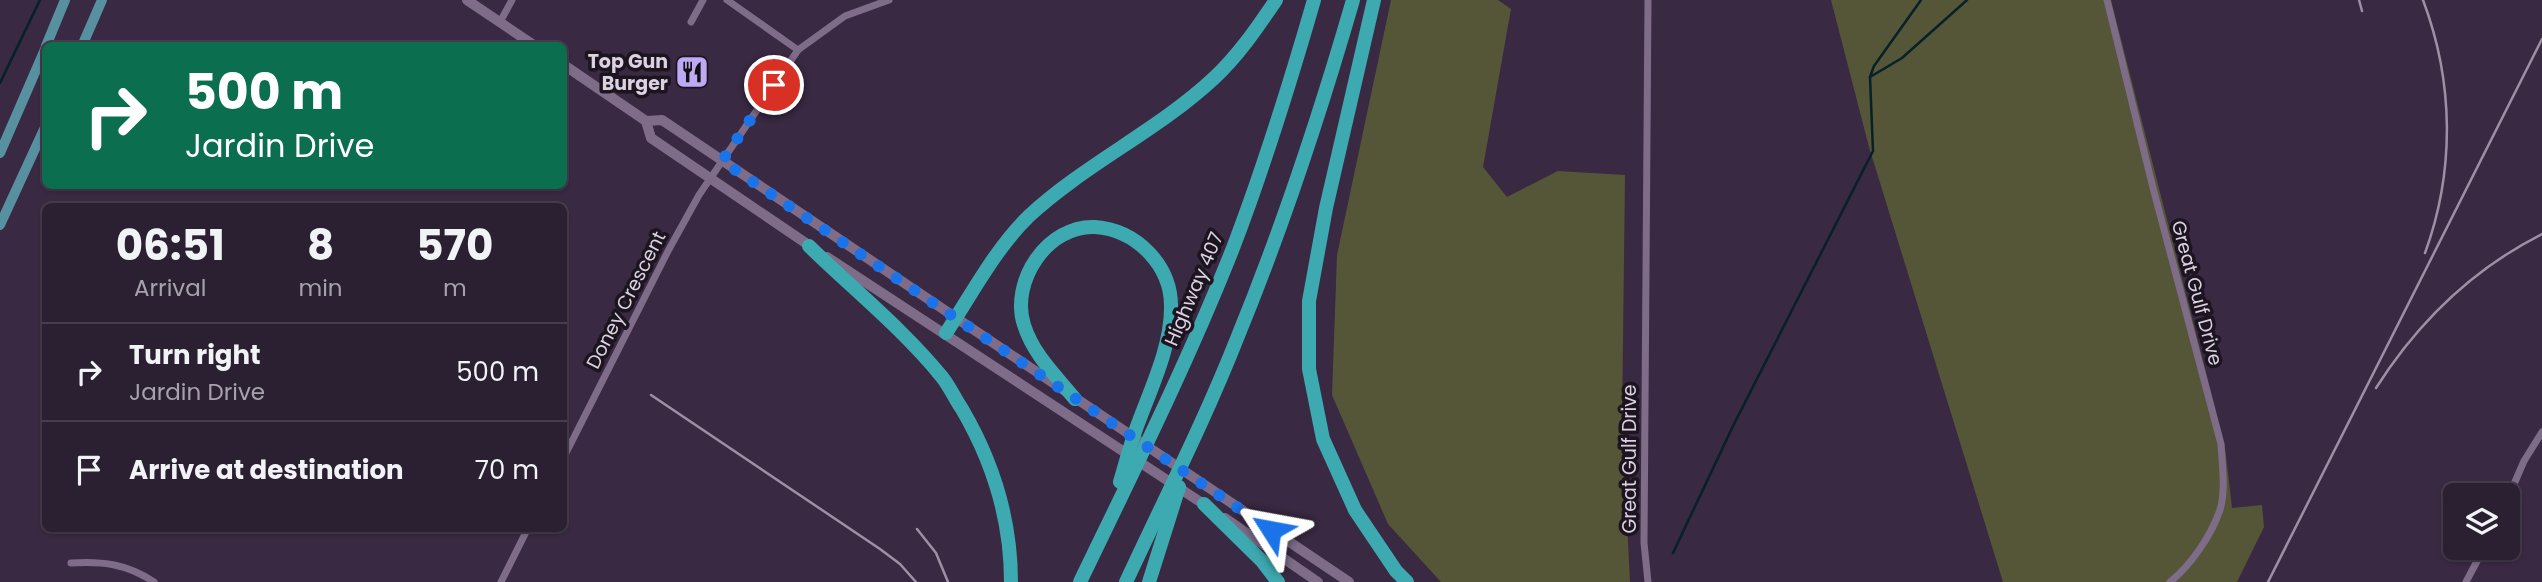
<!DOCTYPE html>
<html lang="en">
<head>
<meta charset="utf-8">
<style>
  :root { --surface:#2b1f32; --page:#372c3e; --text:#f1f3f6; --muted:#a6a2ac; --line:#473d4d }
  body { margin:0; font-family:Poppins,sans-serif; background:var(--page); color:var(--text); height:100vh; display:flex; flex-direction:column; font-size:26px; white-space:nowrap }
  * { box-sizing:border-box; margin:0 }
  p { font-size:23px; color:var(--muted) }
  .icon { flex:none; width:38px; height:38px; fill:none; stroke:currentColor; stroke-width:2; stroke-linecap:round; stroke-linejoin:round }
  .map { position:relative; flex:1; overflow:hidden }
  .details { position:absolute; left:42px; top:203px; width:525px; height:329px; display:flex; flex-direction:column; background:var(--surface); border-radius:10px; box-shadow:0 2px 5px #0004,0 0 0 2px var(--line) }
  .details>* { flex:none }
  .top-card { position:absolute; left:42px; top:42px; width:525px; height:147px; border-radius:10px; box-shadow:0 2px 5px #0004,0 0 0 2px var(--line); background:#0b6e4f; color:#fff; overflow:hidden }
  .controls { position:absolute; left:2443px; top:483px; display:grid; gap:14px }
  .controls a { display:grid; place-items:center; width:77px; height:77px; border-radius:10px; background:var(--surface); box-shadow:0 2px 5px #0004,0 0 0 2px var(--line); font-size:35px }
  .pin { position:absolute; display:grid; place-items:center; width:60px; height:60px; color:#fff; margin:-30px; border:4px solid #fff; border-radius:50%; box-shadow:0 2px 7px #0007 }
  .me { position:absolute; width:77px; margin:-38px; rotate:304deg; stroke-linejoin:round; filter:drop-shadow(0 0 5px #0008) }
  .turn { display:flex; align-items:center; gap:24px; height:147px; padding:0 28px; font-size:32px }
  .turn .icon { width:91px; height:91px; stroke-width:2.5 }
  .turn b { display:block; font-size:49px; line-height:60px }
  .eta { display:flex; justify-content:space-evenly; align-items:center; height:119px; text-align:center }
  .eta b { font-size:42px; font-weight:700; line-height:49px }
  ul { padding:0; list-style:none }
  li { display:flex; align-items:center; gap:21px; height:98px; padding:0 28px; border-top:2px solid var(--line) }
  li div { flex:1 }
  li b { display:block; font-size:26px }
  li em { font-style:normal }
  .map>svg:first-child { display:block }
  .green { fill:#555638 }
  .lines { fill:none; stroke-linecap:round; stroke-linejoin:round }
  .stream { stroke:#062127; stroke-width:2.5 }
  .street { stroke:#7e6c89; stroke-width:7 }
  .secondary { stroke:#7e6c89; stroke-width:10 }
  .primary { stroke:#5791a0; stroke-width:10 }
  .highway { stroke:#3da9b0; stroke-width:14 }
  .rail { stroke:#9d90a4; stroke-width:2.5 }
  .route { stroke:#1a73e8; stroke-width:12; stroke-dasharray:0 21.6 }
  .labels { text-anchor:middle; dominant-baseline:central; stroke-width:7; stroke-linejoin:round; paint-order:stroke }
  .poi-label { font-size:19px; font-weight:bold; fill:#dcd1e2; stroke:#1c1520; text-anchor:end }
  .street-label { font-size:19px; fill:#dcd1e2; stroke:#1c1520 }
</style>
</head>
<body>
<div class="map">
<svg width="2542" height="582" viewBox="0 0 2542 582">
  <rect width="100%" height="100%" fill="#392942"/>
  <g class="green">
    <path d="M1391,0H1498L1511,9L1483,167L1507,197L1558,171L1625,175L1622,423L1630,582H1441L1388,524L1332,395L1337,255Z"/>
    <path d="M1831,0H2111L2225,447L2232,508L2262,505L2264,527L2237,582H2003L1869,147Z"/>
  </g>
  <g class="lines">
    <g class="stream">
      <path d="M1870,77L1902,58L1967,0"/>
      <path d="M0,83L40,0"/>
      <path d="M1673,553L1734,424L1873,151L1870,77L1874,66L1921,0"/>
    </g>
    <g class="street">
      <path d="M727,0L798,50"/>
      <path d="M1648,0L1644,543L1648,582"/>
      <path d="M2107,0L2153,188L2221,444C2222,464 2226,490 2220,510C2211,536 2191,565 2170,582"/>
      <path d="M500,22L512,0"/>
      <path d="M691,22L703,0"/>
      <path d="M564,457L668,251L699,195L798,50L845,16L889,0"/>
      <path d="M2508,498L2524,461L2542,432"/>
      <path d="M71,563C103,561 127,564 154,582"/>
      <path d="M501,582L528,528"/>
      <path d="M2466,582L2484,548"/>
    </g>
    <g class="secondary">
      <path d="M467,0L535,46"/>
      <path d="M564,65L646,121L662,120L1349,582"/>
      <path d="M646,121L651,138L813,248"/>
      <path d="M827,257L1208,507"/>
      <path d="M1225,518L1318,582"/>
    </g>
    <g class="primary">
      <path d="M46,46L65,0"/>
      <path d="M82,46L102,0"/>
      <path d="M0,153L46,47"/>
      <path d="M0,225L46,125"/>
    </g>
    <g class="highway">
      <path d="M1374,0L1326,208L1309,301V369L1323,439L1355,510L1396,571L1407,582"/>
      <path d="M809,246C853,289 903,329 942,377C950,387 955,399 962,409C993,462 1011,521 1011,582"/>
      <path d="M946,333C972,294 995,249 1029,216C1085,164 1157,131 1213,79C1238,56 1257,28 1276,0"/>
      <path d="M1075,399C1056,376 1033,354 1024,325C1010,282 1047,225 1095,227C1137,230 1172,266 1171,308C1171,346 1152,386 1139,421C1131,441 1126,462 1120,482"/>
      <path d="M1204,504L1262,561L1278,582"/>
      <path d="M1080,582C1133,472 1188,362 1233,248C1264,167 1290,83 1314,0"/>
      <path d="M1126,582C1164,500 1205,420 1238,336C1283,226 1320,114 1353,0"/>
      <path d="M1149,582L1179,487"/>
    </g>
    <g class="rail">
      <path d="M2359,0L2362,11"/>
      <path d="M2423,0C2454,82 2455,171 2425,253"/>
      <path d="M2376,388C2418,322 2471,270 2542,234"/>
      <path d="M651,395L880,549L900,564L916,582"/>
      <path d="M917,529L936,553L948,582"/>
      <path d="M2268,582L2542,39"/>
    </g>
  </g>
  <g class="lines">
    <path class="route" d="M774,85L722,161L1271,530"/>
  </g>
  <defs>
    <symbol id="restaurant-square" viewBox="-11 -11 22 22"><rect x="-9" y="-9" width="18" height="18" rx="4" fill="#bea9f4" stroke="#1c1520"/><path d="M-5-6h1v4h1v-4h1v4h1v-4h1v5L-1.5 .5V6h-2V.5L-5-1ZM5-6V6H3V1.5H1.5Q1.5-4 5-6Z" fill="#111"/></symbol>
  </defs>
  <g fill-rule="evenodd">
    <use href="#restaurant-square" x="673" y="53" width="38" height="38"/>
  </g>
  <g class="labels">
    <g class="poi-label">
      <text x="668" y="61">Top Gun<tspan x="668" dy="22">Burger</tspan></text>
    </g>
    <g class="street-label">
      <text transform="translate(1194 289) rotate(-67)">Highway 407</text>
      <text transform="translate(2197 293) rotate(75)">Great Gulf Drive</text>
      <text transform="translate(626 300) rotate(-63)">Doney Crescent</text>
      <text transform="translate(1629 459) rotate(-90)">Great Gulf Drive</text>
    </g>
  </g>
</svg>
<div class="controls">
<a><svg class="icon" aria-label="layers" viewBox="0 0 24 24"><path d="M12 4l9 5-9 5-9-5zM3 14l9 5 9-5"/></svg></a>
</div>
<div class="pin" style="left:774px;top:85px;background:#d93025"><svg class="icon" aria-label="arrive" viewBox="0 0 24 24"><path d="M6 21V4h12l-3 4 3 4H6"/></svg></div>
<svg class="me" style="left:1271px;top:530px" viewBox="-20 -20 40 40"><path d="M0-17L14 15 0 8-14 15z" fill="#1a73e8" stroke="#fff" stroke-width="4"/></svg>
<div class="top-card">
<div class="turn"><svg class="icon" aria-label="right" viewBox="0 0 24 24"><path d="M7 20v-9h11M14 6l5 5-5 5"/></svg><div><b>500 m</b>Jardin Drive</div></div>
</div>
<section class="details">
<div class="eta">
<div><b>06:51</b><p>Arrival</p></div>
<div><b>8</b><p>min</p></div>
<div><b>570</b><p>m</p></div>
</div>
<ul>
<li><svg class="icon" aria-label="right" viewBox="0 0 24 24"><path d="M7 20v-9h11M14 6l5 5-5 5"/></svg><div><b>Turn right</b><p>Jardin Drive</p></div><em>500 m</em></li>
<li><svg class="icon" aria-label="arrive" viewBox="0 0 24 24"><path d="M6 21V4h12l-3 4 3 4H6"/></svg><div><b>Arrive at destination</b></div><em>70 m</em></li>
</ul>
</section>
</div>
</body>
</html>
